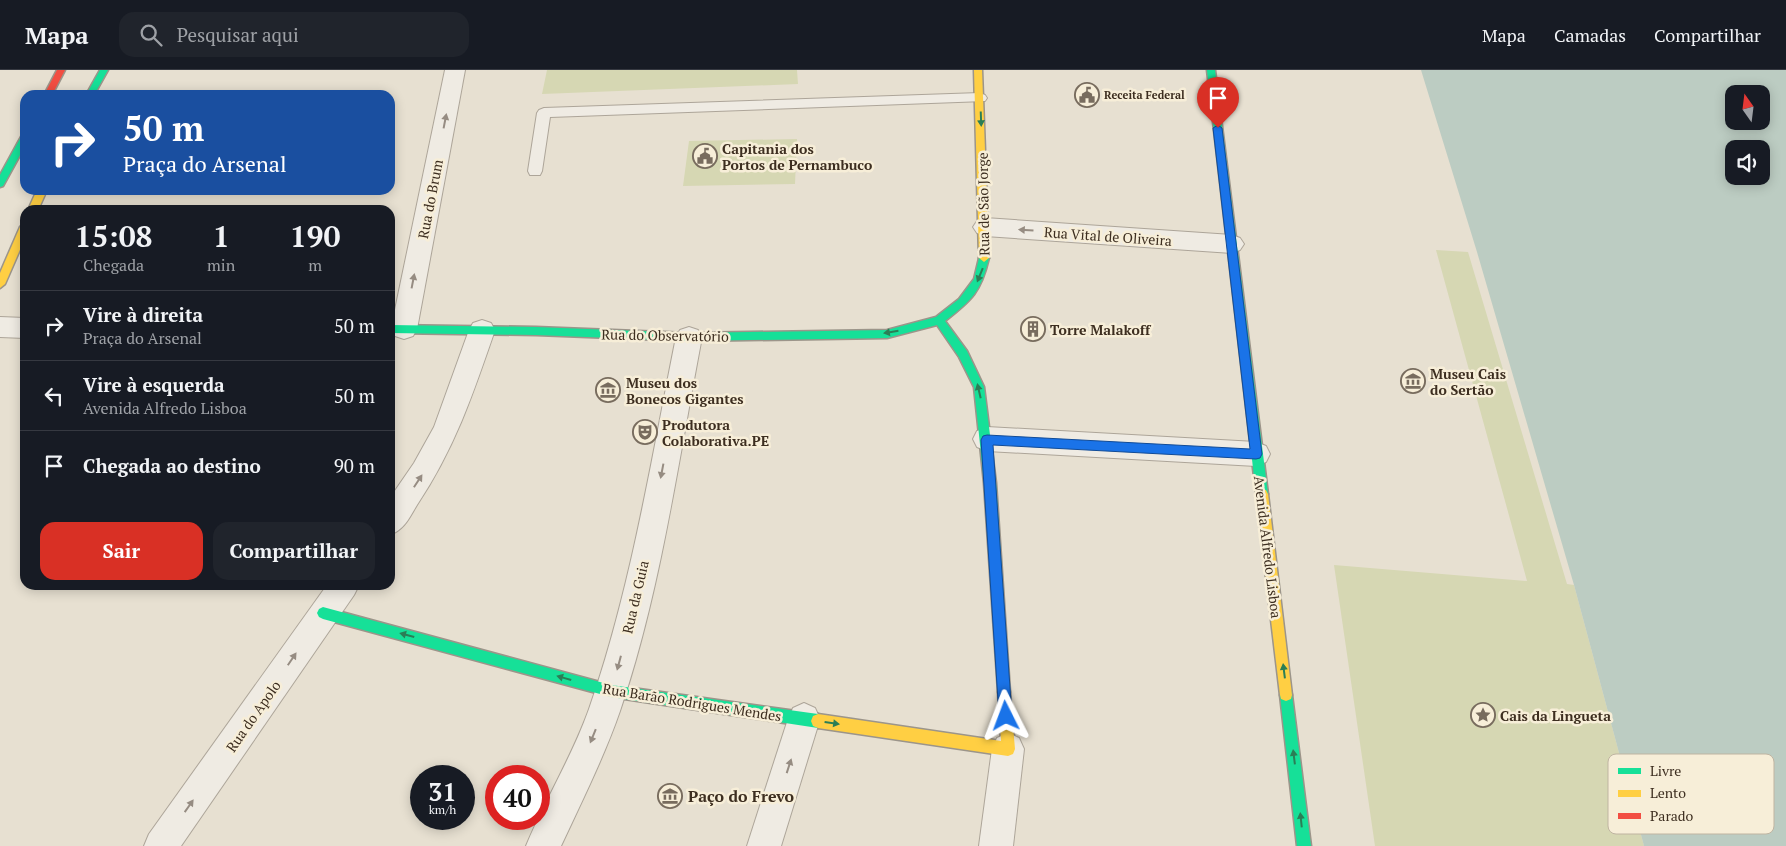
<!DOCTYPE html>
<html lang="pt">
<head>
<meta charset="utf-8">
<style>
  :root { --surface:#171b24; --page:#20242c; --text:#f1f3f6; --muted:#9ea1a6; --line:#363941; --accent:#d93025 }
  body { margin:0; font-family:"PT Serif",serif; background:var(--page); color:var(--text); height:100vh; display:flex; flex-direction:column; font-size:19px; white-space:nowrap }
  * { box-sizing:border-box; margin:0 }
  p { font-size:16px; color:var(--muted) }
  .icon { flex:none; width:28px; height:28px; fill:none; stroke:currentColor; stroke-width:2; stroke-linecap:round; stroke-linejoin:round }
  .map { position:relative; flex:1; overflow:hidden }
  .drawer { position:absolute; left:20px; top:135px; width:375px; height:385px; display:flex; flex-direction:column; background:var(--surface); border-radius:15px; box-shadow:0 2px 12px #0003 }
  .drawer>* { flex:none }
  .banner { position:absolute; left:20px; top:20px; width:375px; height:105px; border-radius:15px; box-shadow:0 2px 12px #0003; background:#1a4fa0; color:#fff; overflow:hidden }
  .needle { width:32px; rotate:346deg }
  .fabs { position:absolute; left:1725px; top:15px; display:grid; gap:10px }
  .fabs a { display:grid; place-items:center; width:45px; height:45px; border-radius:10px; background:var(--surface); box-shadow:0 2px 12px #0003; font-size:25px }
  .speed { position:absolute; left:410px; top:695px; display:flex; gap:10px; font-size:25px; font-weight:700; text-align:center }
  .speed>* { display:grid; place-content:center; width:65px; height:65px; border-radius:50%; background:var(--surface); box-shadow:0 2px 12px #0003; line-height:1 }
  .speed small { font-size:12px; font-weight:400 }
  .speed .limit { border:8px solid #d22; background:#fff; color:#111 }
  .pin { position:absolute; display:grid; place-items:center; width:42px; height:42px; color:#fff; margin:-51px -21px; border-radius:50% 50% 50% 0; rotate:-45deg; box-shadow:0 0 5px #0007 }
  .pin .icon { rotate:45deg }
  .me { position:absolute; width:55px; margin:-28px; rotate:357deg; stroke-linejoin:round; filter:drop-shadow(0 0 4px #0008) }
  .turn { display:flex; align-items:center; gap:18px; height:105px; padding:0 20px; font-size:22px }
  .turn .icon { width:65px; height:65px; stroke-width:2.5 }
  .turn b { display:block; font-size:35px; line-height:42px }
  .eta { display:flex; justify-content:space-evenly; align-items:center; height:85px; text-align:center }
  .eta b { font-size:30px; font-weight:800; line-height:35px }
  .button { display:flex; gap:10px; margin-top:auto; padding:10px 20px }
  .button a { flex:1; height:58px; border-radius:15px; background:var(--accent); color:#fff; font-size:20px; font-weight:800; line-height:58px; text-align:center }
  .button a+a { background:var(--page); color:var(--text) }
  ul { padding:0; list-style:none }
  li { display:flex; align-items:center; gap:15px; height:70px; padding:0 20px; border-top:1px solid var(--line) }
  li div { flex:1 }
  li b { display:block; font-size:19px }
  li em { font-style:normal }
  header { display:flex; align-items:center; gap:30px; box-sizing:border-box; height:70px; padding:0 25px; background:var(--surface); border-bottom:1px solid var(--line) }
  header strong { font-size:24px }
  nav { display:flex; gap:28px; margin-inline-start:auto; font-size:18px }
  .search { width:350px; height:45px; background:var(--page); display:flex; align-items:center; gap:12px; box-sizing:border-box; padding:0 18px; border-radius:15px; color:var(--muted); font-size:19px }
  .map>svg:first-child { display:block }
  .green { fill:#d6d7b3 }
  .water { fill:#bcccc2; fill-rule:evenodd }
  .lines { fill:none; stroke-linecap:round; stroke-linejoin:round }
  .lane-casing { stroke:#ada599; stroke-width:2 }
  .street-casing { stroke:#ada599; stroke-width:2 }
  .fast-casing { stroke:#9c958a; stroke-width:3 }
  .slow-casing { stroke:#9c958a; stroke-width:3 }
  .jam-casing { stroke:#9c958a; stroke-width:3 }
  .lane { fill:#efebe3; fill-rule:evenodd }
  .street { fill:#efebe3; fill-rule:evenodd }
  .fast { fill:#16e098; fill-rule:evenodd }
  .slow { fill:#ffcf43; fill-rule:evenodd }
  .jam { fill:#f24e42; fill-rule:evenodd }
  .oneway { fill:#2b7e56 }
  .oneway2 { fill:#968c82 }
  .route { fill:#1a73e8; stroke:#114b97 }
  .labels { text-anchor:middle; dominant-baseline:central; stroke-width:5; stroke-linejoin:round; paint-order:stroke }
  .far-poi-label { font-size:11px; font-weight:bold; fill:#3d2e20; stroke:#f7eed8; text-anchor:start }
  .poi-label { font-size:14px; font-weight:bold; fill:#3d2e20; stroke:#f7eed8; text-anchor:start }
  .street-label { font-size:14px; fill:#3d2e20; stroke:#f7eed8 }
  .near-poi-label { font-size:16px; font-weight:bold; fill:#3d2e20; stroke:#f7eed8; text-anchor:start }
  .key { fill:#f7eed8; stroke:#bfb4a1; stroke-width:1 }
  .key-label { font-size:14px; fill:#3d2e20 }
</style>
</head>
<body>
<header>
<strong>Mapa</strong>
<div class="search"><svg class="icon" aria-label="search" viewBox="0 0 24 24"><circle cx="10" cy="10" r="6"/><path d="M15 15l6 6"/></svg>Pesquisar aqui</div>
<nav><a>Mapa</a><a>Camadas</a><a>Compartilhar</a></nav>
</header>
<div class="map">
<svg width="1786" height="776" viewBox="0 0 1786 776">
  <rect width="100%" height="100%" fill="#e7e0d1"/>
  <g class="green">
    <path d="M547,0H797L798,14L542,24Z"/>
    <path d="M797,69L795,114L683,116L689,71Z"/>
    <path d="M1436,180L1468,182L1567,514L1574,515L1644,776H1375L1334,495L1527,511Z"/>
  </g>
  <path class="water" d="M1421,0H1786V776H1644L1574,515L1477,182ZM1734,24H1761V51H1734ZM1734,79H1761V106H1734Z"/>
  <g class="lines">
    <defs>
      <path id="lane" d="M980,23L985,25L987,28L985,31L550,47L542,101L540,105H530L528,101L537,43L539,40L544,38Z"/>
      <g id="street">
        <path d="M445,0H465L417,259L413,266L404,269L395,266L391,259Z"/>
        <path d="M985,148L1232,165L1240,168L1244,174L1240,180L1232,183L985,166L977,163L973,157L977,151Z"/>
        <path d="M0,247L25,248V268L0,267Z"/>
        <path d="M482,250L491,253L495,260C473,324 455,378 417,435C409,448 405,459 390,465V428L414,393L434,357L469,260L473,253Z"/>
        <path d="M689,257L698,260L702,267C678,392 661,520 620,641C604,687 582,731 561,776H526C545,730 572,687 589,639C631,519 651,391 676,267L680,260Z"/>
        <path d="M987,357L1256,372L1266,376L1270,384L1266,392L1256,396L987,381L977,377L973,369L977,361Z"/>
        <path d="M327,515H359L354,525L181,776H144L149,764Z"/>
        <path d="M804,633L815,638L820,649L781,776H747L788,649L793,638Z"/>
        <path d="M1008,663L1019,668L1024,679L1013,776H979L992,679L997,668Z"/>
      </g>
      <g id="fast">
        <path d="M100,0H108L94,25H86Z"/>
        <path d="M1207,0H1215L1268,424L1266,428L1262,429L1258,428L1256,424Z"/>
        <path d="M25,64V76L3,116L0,117V105L22,65Z"/>
        <path d="M984,184L989,188C981,222 972,230 945,251L967,281L984,317L996,413L1010,622L1009,626L1004,628L999,626L998,622L984,413L974,317L959,287L937,255L887,268L689,271L536,265L390,263V255L536,257L689,263L887,260L936,247L959,229L974,209L979,188Z"/>
        <path d="M323,537L611,615L818,644L823,646L825,651L823,656L818,658L611,627L323,549L319,547L317,543L319,539Z"/>
        <path d="M1286,619L1291,621L1292,625L1311,776H1297L1280,625L1281,621Z"/>
      </g>
      <g id="slow">
        <path d="M974,0H982L989,188L984,192L979,188Z"/>
        <path d="M37,120H47L38,140H28Z"/>
        <path d="M25,153V168L5,214L0,218V203L20,157Z"/>
        <path d="M1262,419L1266,420L1268,424L1292,625L1291,629L1286,631L1281,629L1280,625L1256,424L1258,420Z"/>
        <path d="M1004,616L1009,618L1010,622L1015,679L1013,684L1008,686L818,658L813,656L811,651L813,646L818,644L1001,671L998,622L999,618Z"/>
      </g>
      <path id="jam" d="M57,0H65L52,25H44Z"/>
    </defs>
    <use href="#lane" class="lane-casing"/>
    <use href="#street" class="street-casing"/>
    <use href="#fast" class="fast-casing"/>
    <use href="#slow" class="slow-casing"/>
    <use href="#jam" class="jam-casing"/>
    <use href="#lane" class="lane"/>
    <use href="#street" class="street"/>
    <use href="#fast" class="fast"/>
    <use href="#slow" class="slow"/>
    <use href="#jam" class="jam"/>
  </g>
  <defs><path id="oneway-solid" d="M-6-.8H1V-3.2L6.5 0L1 3.2V.8H-6Z" transform="scale(1.25)"/></defs>
  <g class="oneway">
    <use href="#oneway-solid" transform="translate(981 49) rotate(88)"/>
    <use href="#oneway-solid" transform="translate(980 205) rotate(112)"/>
    <use href="#oneway-solid" transform="translate(891 262) rotate(171)"/>
    <use href="#oneway-solid" transform="translate(979 321) rotate(-103)"/>
    <use href="#oneway-solid" transform="translate(407 565) rotate(-165)"/>
    <use href="#oneway-solid" transform="translate(1284 601) rotate(-97)"/>
    <use href="#oneway-solid" transform="translate(564 608) rotate(-164)"/>
    <use href="#oneway-solid" transform="translate(832 653) rotate(8)"/>
    <use href="#oneway-solid" transform="translate(1294 687) rotate(-97)"/>
    <use href="#oneway-solid" transform="translate(1301 750) rotate(-96)"/>
  </g>
  <g class="oneway2">
    <use href="#oneway-solid" transform="translate(445 51) rotate(-79)"/>
    <use href="#oneway-solid" transform="translate(1026 160) rotate(-176)"/>
    <use href="#oneway-solid" transform="translate(413 211) rotate(-79)"/>
    <use href="#oneway-solid" transform="translate(662 401) rotate(101)"/>
    <use href="#oneway-solid" transform="translate(418 411) rotate(-57)"/>
    <use href="#oneway-solid" transform="translate(292 589) rotate(-56)"/>
    <use href="#oneway-solid" transform="translate(619 593) rotate(105)"/>
    <use href="#oneway-solid" transform="translate(593 666) rotate(112)"/>
    <use href="#oneway-solid" transform="translate(789 696) rotate(-72)"/>
    <use href="#oneway-solid" transform="translate(189 736) rotate(-55)"/>
  </g>
  <path class="route" d="M1218,55L1222,58L1262,384L1260,388L1256,389L993,375L1012,646L1011,651L1006,653L1001,651L999,646L981,370L983,366L987,365L1250,379L1213,58Z"/>
  <defs>
    <symbol id="civic-ring" viewBox="-11 -11 22 22"><circle r="9.5" fill="#f7eed8" stroke="#786c5e" stroke-width="1.5"/><path d="M-.6-6.5H3V-4.5H.6V-3L4-1V1h2V6H-6V1h2V-1L-.6-3ZM-1.2 2.5V6h2.4V2.5Z" fill="#786c5e"/></symbol>
    <symbol id="building-ring" viewBox="-11 -11 22 22"><circle r="9.5" fill="#f7eed8" stroke="#786c5e" stroke-width="1.5"/><path d="M-4-6H4V6H1V3H-1V6H-4ZM-2.5-4.3h1.7v1.8h-1.7ZM.8-4.3h1.7v1.8H.8ZM-2.5-1h1.7V.8h-1.7ZM.8-1h1.7V.8H.8Z" fill="#786c5e"/></symbol>
    <symbol id="museum-ring" viewBox="-11 -11 22 22"><circle r="9.5" fill="#f7eed8" stroke="#786c5e" stroke-width="1.5"/><path d="M0-6L6-3V-2H-6V-3ZM-5-1h2V3h-2ZM-1-1h2V3h-2ZM3-1h2V3H3ZM-6 4H6V6H-6Z" fill="#786c5e"/></symbol>
    <symbol id="theatre-ring" viewBox="-11 -11 22 22"><circle r="9.5" fill="#f7eed8" stroke="#786c5e" stroke-width="1.5"/><path d="M-5-5.5Q0-4 5-5.5V0Q5 5 0 6Q-5 5-5 0ZM-3.3-2.5H-1v1.5H-3.3ZM1-2.5H3.3v1.5H1ZM-2.8 1Q0 5.5 2.8 1Z" fill="#786c5e"/></symbol>
    <symbol id="sight-ring" viewBox="-11 -11 22 22"><circle r="9.5" fill="#f7eed8" stroke="#786c5e" stroke-width="1.5"/><path d="M0-6L1.8-2.2L6-1.7L2.9 1.2L3.7 5.4L0 3.3L-3.7 5.4L-2.9 1.2L-6-1.7L-1.8-2.2Z" fill="#786c5e"/></symbol>
  </defs>
  <g fill-rule="evenodd">
    <use href="#civic-ring" x="1073" y="11" width="28" height="28"/>
    <use href="#civic-ring" x="691" y="72" width="28" height="28"/>
    <use href="#building-ring" x="1019" y="245" width="28" height="28"/>
    <use href="#museum-ring" x="1399" y="297" width="28" height="28"/>
    <use href="#museum-ring" x="594" y="306" width="28" height="28"/>
    <use href="#theatre-ring" x="631" y="348" width="28" height="28"/>
    <use href="#sight-ring" x="1469" y="631" width="28" height="28"/>
    <use href="#museum-ring" x="656" y="712" width="28" height="28"/>
  </g>
  <g class="labels">
    <g class="far-poi-label">
      <text x="1104" y="25">Receita Federal</text>
    </g>
    <g class="poi-label">
      <text x="722" y="78">Capitania dos<tspan x="722" dy="16">Portos de Pernambuco</tspan></text>
      <text x="1050" y="259">Torre Malakoff</text>
      <text x="1430" y="303">Museu Cais<tspan x="1430" dy="16">do Sertão</tspan></text>
      <text x="626" y="312">Museu dos<tspan x="626" dy="16">Bonecos Gigantes</tspan></text>
      <text x="662" y="354">Produtora<tspan x="662" dy="16">Colaborativa.PE</tspan></text>
      <text x="1500" y="645">Cais da Lingueta</text>
    </g>
    <g class="street-label">
      <text transform="translate(430 129) rotate(-79)">Rua do Brum</text>
      <text transform="translate(983 134) rotate(-91)">Rua de São Jorge</text>
      <text transform="translate(1108 166) rotate(4)">Rua Vital de Oliveira</text>
      <text transform="translate(665 265) rotate(1)">Rua do Observatório</text>
      <text transform="translate(1268 477) rotate(83)">Avenida Alfredo Lisboa</text>
      <text transform="translate(635 527) rotate(-77)">Rua da Guia</text>
      <text transform="translate(692 632) rotate(9)">Rua Barão Rodrigues Mendes</text>
      <text transform="translate(253 646) rotate(-55)">Rua do Apolo</text>
    </g>
    <g class="near-poi-label">
      <text x="688" y="726">Paço do Frevo</text>
    </g>
  </g>
  <rect x="1608" y="684" width="166" height="80" rx="8" class="key"/>
  <rect x="1618" y="698" width="23" height="6" fill="#16e098"/>
  <rect x="1618" y="720" width="23" height="7" fill="#ffcf43"/>
  <rect x="1618" y="743" width="23" height="6" fill="#f24e42"/>
  <g class="key-label">
    <text x="1650" y="706">Livre</text>
    <text x="1650" y="728">Lento</text>
    <text x="1650" y="751">Parado</text>
  </g>
</svg>
<div class="fabs">
<a><svg class="needle" viewBox="-14 -14 28 28"><path d="M0-13l5 13h-10z" fill="#e53935"/><path d="M0 13l5-13h-10z" fill="#9ea1a6"/></svg></a>
<a><svg class="icon" aria-label="sound" viewBox="0 0 24 24"><path d="M4 9h4l5-4v14l-5-4H4zM17 9q2 3 0 6"/></svg></a>
</div>
<div class="speed"><div>31<small>km/h</small></div><div class="limit">40</div></div>
<div class="pin" style="left:1218px;top:58px;background:#d93025"><svg class="icon" aria-label="arrive" viewBox="0 0 24 24"><path d="M6 21V4h12l-3 4 3 4H6"/></svg></div>
<svg class="me" style="left:1006px;top:646px" viewBox="-20 -20 40 40"><path d="M0-17L14 15 0 8-14 15z" fill="#1a73e8" stroke="#fff" stroke-width="4"/></svg>
<div class="banner">
<div class="turn"><svg class="icon" aria-label="right" viewBox="0 0 24 24"><path d="M7 20v-9h11M14 6l5 5-5 5"/></svg><div><b>50 m</b>Praça do Arsenal</div></div>
</div>
<section class="drawer">
<div class="eta">
<div><b>15:08</b><p>Chegada</p></div>
<div><b>1</b><p>min</p></div>
<div><b>190</b><p>m</p></div>
</div>
<ul>
<li><svg class="icon" aria-label="right" viewBox="0 0 24 24"><path d="M7 20v-9h11M14 6l5 5-5 5"/></svg><div><b>Vire à direita</b><p>Praça do Arsenal</p></div><em>50 m</em></li>
<li><svg class="icon" aria-label="left" viewBox="0 0 24 24"><path d="M17 20v-9H6M10 6l-5 5 5 5"/></svg><div><b>Vire à esquerda</b><p>Avenida Alfredo Lisboa</p></div><em>50 m</em></li>
<li><svg class="icon" aria-label="arrive" viewBox="0 0 24 24"><path d="M6 21V4h12l-3 4 3 4H6"/></svg><div><b>Chegada ao destino</b></div><em>90 m</em></li>
</ul>
<div class="button"><a>Sair</a><a>Compartilhar</a></div>
</section>
</div>
</body>
</html>
